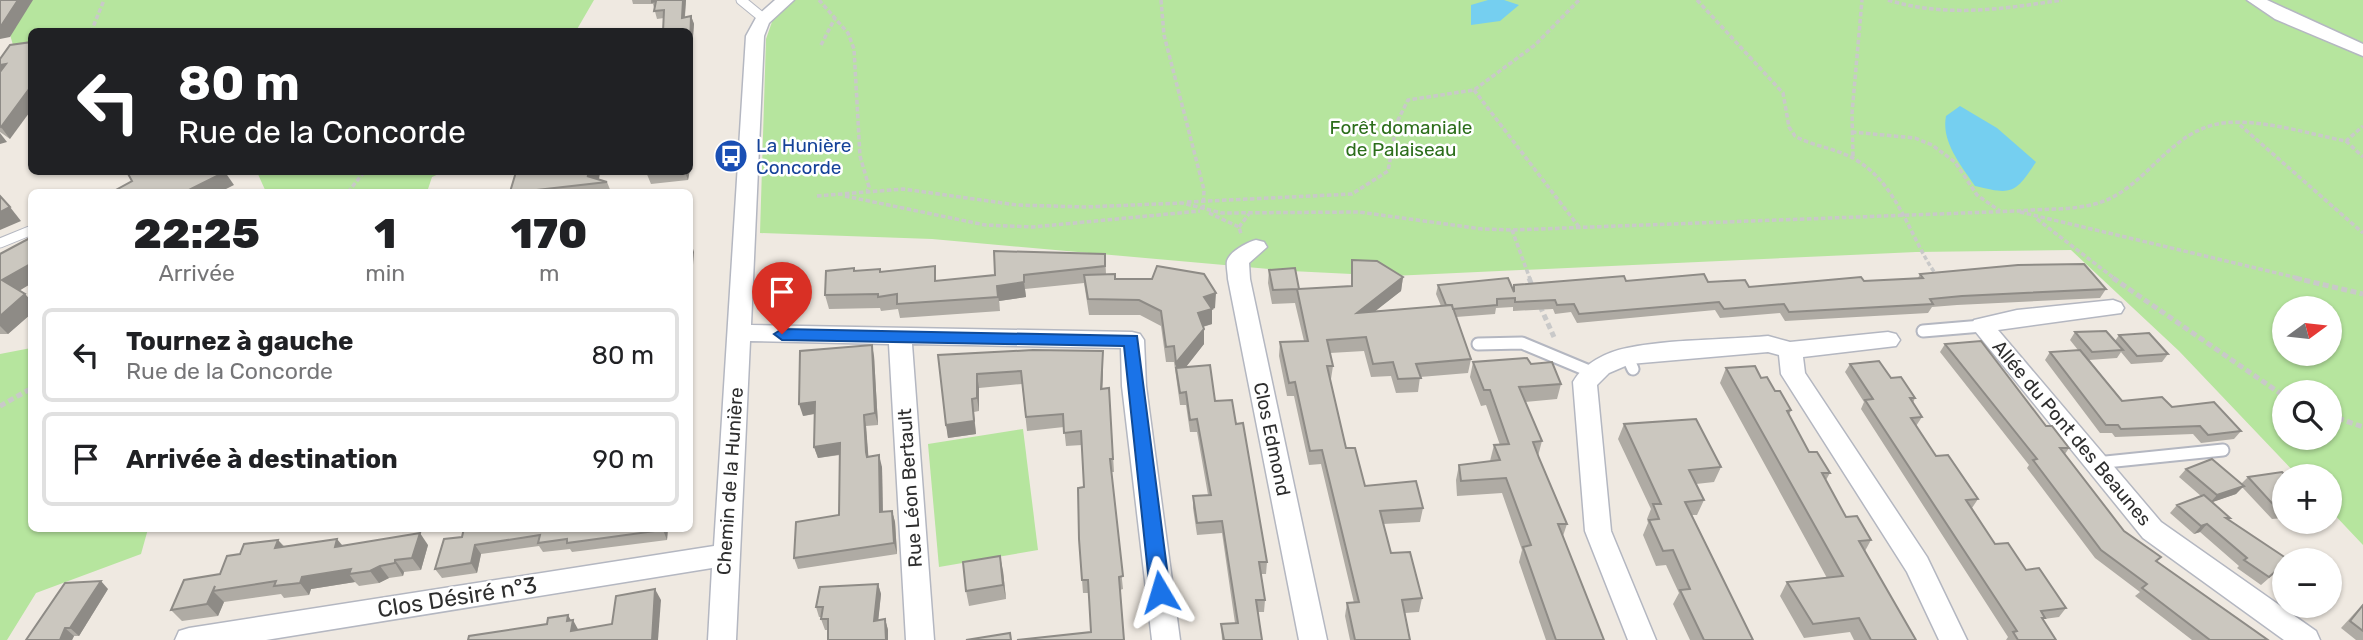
<!DOCTYPE html>
<html lang="fr">
<head>
<meta charset="utf-8">
<style>
  :root { --surface:#fff; --page:#f2f2f2; --text:#202124; --muted:#757577; --line:#e0e0e0 }
  body { margin:0; font-family:Rubik,sans-serif; background:var(--page); color:var(--text); height:100vh; display:flex; flex-direction:column; font-size:26px; white-space:nowrap }
  * { box-sizing:border-box; margin:0 }
  p { font-size:23px; color:var(--muted) }
  .icon { flex:none; width:38px; height:38px; fill:none; stroke:currentColor; stroke-width:2; stroke-linecap:round; stroke-linejoin:round }
  .map { position:relative; flex:1; overflow:hidden }
  .side { position:absolute; left:28px; top:189px; width:665px; height:343px; display:flex; flex-direction:column; background:var(--surface); border-radius:10px; box-shadow:0 2px 5px #0004 }
  .side>* { flex:none }
  .top-card { position:absolute; left:28px; top:28px; width:665px; height:147px; border-radius:10px; box-shadow:0 2px 5px #0004; background:#202124; color:#fff; overflow:hidden }
  .needle { width:46px; rotate:75deg }
  .controls { position:absolute; left:2272px; top:296px; display:grid; gap:14px }
  .controls a { display:grid; place-items:center; width:70px; height:70px; border-radius:50%; background:var(--surface); box-shadow:0 2px 5px #0004; font-size:35px }
  .pin { position:absolute; display:grid; place-items:center; width:60px; height:60px; color:#fff; margin:-72px -30px; border-radius:50% 50% 50% 0; rotate:-45deg; box-shadow:0 0 7px #0007 }
  .pin .icon { rotate:45deg }
  .me { position:absolute; width:77px; margin:-38px; rotate:353deg; stroke-linejoin:round; filter:drop-shadow(0 0 5px #0008) }
  .turn { display:flex; align-items:center; gap:24px; height:147px; padding:0 35px; font-size:32px }
  .turn .icon { width:91px; height:91px; stroke-width:2.5 }
  .turn b { display:block; font-size:49px; line-height:60px }
  .eta { display:flex; justify-content:space-evenly; align-items:center; height:119px; text-align:center }
  .eta b { font-size:42px; font-weight:800; line-height:49px }
  ul { padding:0; list-style:none }
  li { display:flex; align-items:center; gap:21px; height:94px; margin:0 14px 10px; padding:0 21px; border:4px solid var(--line); border-radius:10px }
  li div { flex:1 }
  li b { display:block; font-size:26px }
  li em { font-style:normal }
  .map>svg:first-child { display:block }
  .green { fill:#b6e59e; fill-rule:evenodd }
  .water { fill:#75cff0 }
  .lines { fill:none; stroke-linecap:round; stroke-linejoin:round }
  .service-far1-casing { stroke:#b4b7c1; stroke-width:11 }
  .service-casing { stroke:#b4b7c1; stroke-width:15 }
  .minor-casing { stroke:#b4b7c1; stroke-width:3 }
  .path-far1 { stroke:#c9c9c9; stroke-width:3.5; stroke-dasharray:4.5 2.5; stroke-linecap:butt }
  .path { stroke:#c9c9c9; stroke-width:5; stroke-dasharray:6 3.5; stroke-linecap:butt }
  .service-far1 { stroke:#fff; stroke-width:9 }
  .service { stroke:#fff; stroke-width:11 }
  .minor { fill:#fff; fill-rule:evenodd }
  .wall { fill:#afaba4 }
  .shaded-wall { fill:#8e8b86 }
  .building { fill:#cbc7bf; stroke:#8e8b86; stroke-width:2 }
  .route { fill:#1a73e8; stroke:#114b97; stroke-width:2 }
  .labels { text-anchor:middle; dominant-baseline:central; stroke-width:5; stroke-linejoin:round; paint-order:stroke }
  .park-label { font-size:19px; fill:#2c6e1b; stroke:#fff }
  .transit-label { font-size:19px; fill:#164399; stroke:#fff; text-anchor:start }
  .street-label { font-size:19px; fill:#2e2e2e; stroke:#fff }
  .near-street-label { font-size:23px; fill:#2e2e2e; stroke:#fff }
</style>
</head>
<body>
<div class="map">
<svg width="2363" height="640" viewBox="0 0 2363 640">
  <rect width="100%" height="100%" fill="#efe9e1"/>
  <g class="green">
    <path d="M0,0H594L576,31L32,32L31,51L15,52Z"/>
    <path d="M795,0H2363V545L2329,509V476H2298L2179,351L2071,250L1916,252L1392,276L1291,271L932,239L760,233L766,39L773,19ZM2284,308H2329V354H2284ZM2284,392H2329V438H2284Z"/>
    <path d="M257,172H443L432,177L427,192H266Z"/>
    <path d="M31,348L32,528L148,529L141,554L36,593L7,640H0V354Z"/>
    <path d="M1023,429L1038,550L939,567L928,444Z"/>
  </g>
  <g class="water">
    <path d="M1488,0H1504L1519,5L1500,21L1471,25V5Z"/>
    <path d="M1960,106L1997,128L2036,162C2015,194 2012,195 1975,186C1961,165 1941,142 1946,116Z"/>
  </g>
  <g class="lines">
    <defs>
      <g id="service-far1">
        <path d="M741,0L763,18"/>
        <path d="M0,243L32,230"/>
      </g>
      <g id="service">
        <path d="M1923,331L1982,326"/>
        <path d="M1478,344L1522,343L1594,373"/>
        <path d="M1627,356L1633,369"/>
        <path d="M2096,463L2223,450"/>
      </g>
      <g id="minor">
        <path d="M775,0H794L769,23L764,36L751,325L1132,332L1140,334L1144,340L1146,386L1180,640H1152L1122,386L1121,348L912,344L934,640H906L889,344L750,341L736,640H708L712,568L266,640H175L179,631L189,628L714,546L746,36L757,16Z"/>
        <path d="M2247,0H2267L2363,44V56L2275,19Z"/>
        <path d="M1256,240L1264,242L1267,247L1249,263L1250,279L1327,640H1299L1228,279C1228,274 1226,266 1227,261C1230,251 1248,242 1256,240Z"/>
        <path d="M2113,300L2121,303L2124,308L2121,313L1998,330L2161,522L2316,631L2320,640H2284L2143,538L1971,326L1974,320L2017,310Z"/>
        <path d="M1888,332L1896,334L1900,340L1896,346L1803,357L1805,373L1927,557L1967,640H1939L1907,572L1781,374L1779,355L1768,352L1630,364L1609,373L1597,385L1611,531L1656,640H1628L1585,531L1573,382C1583,364 1606,352 1627,348C1670,339 1723,340 1768,336L1790,342Z"/>
      </g>
    </defs>
    <use href="#service-far1" class="service-far1-casing"/>
    <use href="#service" class="service-casing"/>
    <use href="#minor" class="minor-casing"/>
    <g class="path-far1">
      <path d="M819,0L848,33L854,49L860,156L869,187L867,191"/>
      <path d="M1161,0L1164,35L1204,190L1203,210"/>
      <path d="M1697,0L1783,93L1789,127L1795,136C1814,147 1837,148 1856,160C1899,185 1910,239 1937,276"/>
      <path d="M1888,0C1947,18 2002,9 2062,0"/>
      <path d="M91,32L104,0"/>
      <path d="M821,45L835,18"/>
      <path d="M1474,90L1579,227"/>
      <path d="M2240,125L2363,233"/>
      <path d="M1852,132L1915,138L1932,145L1955,162L1977,195L2000,211"/>
      <path d="M2346,141L2363,157"/>
      <path d="M1853,156L1852,113L1862,0"/>
      <path d="M348,192L364,172"/>
      <path d="M817,196L903,189L1017,205L1085,207L1182,203L1222,213L1359,212L1482,229L1512,230L2017,211C2047,208 2085,212 2113,197C2149,178 2171,136 2213,125C2251,115 2308,134 2346,141L2363,126"/>
      <path d="M845,196L985,225L1033,227L1200,211"/>
      <path d="M1187,202L1352,194L1388,171L1397,122L1408,100L1474,90L1535,45L1579,0"/>
      <path d="M2020,212L2302,279"/>
      <path d="M1209,213L1239,227L1241,234"/>
      <path d="M2037,219L2115,279"/>
      <path d="M1239,227L1249,214"/>
      <path d="M1512,230L1530,279"/>
    </g>
    <g class="path">
      <path d="M1529,278L1533,288"/>
      <path d="M2113,278L2284,396"/>
      <path d="M2295,278L2363,294"/>
      <path d="M1540,306L1554,337"/>
      <path d="M0,406L32,388"/>
      <path d="M2329,415L2363,427"/>
    </g>
    <use href="#service-far1" class="service-far1"/>
    <use href="#service" class="service"/>
    <use href="#minor" class="minor"/>
  </g>
  <g class="wall">
    <path d="M632,0H686L685,17L691,16L694,24L691,60H690V32L664,18L657,19L653,4H633Z"/>
    <path d="M0,59L10,139L0,132Z"/>
    <path d="M693,153L688,180L651,184L646,172H690Z"/>
    <path d="M600,172L599,180L607,182L611,192H510Z"/>
    <path d="M0,254L32,283L19,290L25,294L32,302V313L8,334H0Z"/>
    <path d="M1105,254L1106,274L1115,279L1215,308L1212,309V324L1203,327L1204,329V344L1186,367L1215,401L1236,424L1267,562L1266,574H1261L1265,600L1264,612H1257L1262,640H1222L1221,624L1235,623L1222,533L1197,535L1193,508V496L1208,495L1197,432H1190L1186,405H1180L1174,362H1166L1161,326L1140,315H1089L1084,283L1025,289L1026,297L999,301L1000,311L900,318L898,309L881,311L880,308L829,309L825,295L854,268L855,271H880L937,281L995,275Z"/>
    <path d="M1352,260L1403,277L1401,291L1375,311L1441,306L1436,294L1438,285L1513,289L1514,285L1626,281L1708,282L1749,287L1918,278L1920,274L2106,289L2100,298L1957,305L1932,307L1928,313L1785,321L1780,313L1720,318L1715,310L1577,323L1571,312L1555,314L1553,309L1513,311V307L1496,308L1495,314L1456,317L1471,359L1468,373L1420,377L1418,392L1396,393L1391,376L1371,377L1364,351L1330,353L1333,366L1331,379H1330L1346,448L1365,486L1423,508L1420,522L1383,524L1391,553L1422,598L1419,612L1405,613L1410,640H1350L1345,616L1347,603H1354L1321,464L1309,465L1294,396H1287L1279,356L1280,342L1304,341L1295,303L1272,304L1268,283L1269,270L1299,289L1351,286Z"/>
    <path d="M2075,332L2115,341L2119,335L2168,354L2162,362L2131,364L2121,352L2117,358L2089,360L2122,401L2172,407L2241,431L2234,439L2201,443L2193,434L2115,437L2112,433H2100L2045,360L2050,352L2078,350L2070,340Z"/>
    <path d="M1945,344L2046,426L2069,448L2065,454L2124,531L2157,562L2268,640H2192L2135,596L2140,592L2095,558L2027,468L2029,465L1940,352Z"/>
    <path d="M1103,351V365L1102,389L1109,388L1114,472H1111L1123,589L1120,590L1091,632L1089,593H1083L1079,539L1084,487L1082,445L1066,446L1064,427L1027,431L1022,384L979,388V411L974,412L976,434L948,438L938,355Z"/>
    <path d="M874,356L878,425L866,426L868,457L882,467L883,512L892,511L895,522L897,554L798,569L794,558L839,515L840,455L818,458L814,447L815,414L803,416Z"/>
    <path d="M1473,362L1531,364L1561,384L1557,399L1525,402L1542,441L1538,456L1567,524L1563,536L1604,640H1546L1519,562L1522,550L1502,493L1457,496L1456,480L1459,465L1490,461L1494,445H1500L1486,405L1481,406L1470,377Z"/>
    <path d="M1850,364L1891,378L1915,398L1913,403L1922,417L1916,426L1936,456L1978,499L1972,508L1995,544L2026,570L2066,608L2059,617L2044,619L2043,620L2056,640H2006L2008,637L1861,409L1864,402L1845,372Z"/>
    <path d="M1726,368L1761,378L1791,410L1789,415L1809,452L1830,473L1826,480L1846,517L1871,540L1865,551L1916,640H1854L1850,632L1804,638L1780,596L1787,582L1827,578L1720,383Z"/>
    <path d="M1624,424L1721,467L1714,482L1696,484L1704,500L1697,515H1692L1753,640H1690L1673,604L1679,593L1666,565L1656,566L1643,535L1648,523L1647,519L1651,509L1618,439Z"/>
    <path d="M2186,469L2241,484L2248,477L2284,476V518L2272,519L2242,487L2236,494L2212,502L2230,518L2228,520L2284,565L2261,585L2237,568L2239,566L2200,532L2194,534L2170,513L2177,505L2201,496L2179,477Z"/>
    <path d="M464,528H668L667,540L572,552L570,549L543,552L539,546L481,554L477,573L442,578L435,569L462,537Z"/>
    <path d="M278,540L284,546L428,545L421,570L404,572L403,576L389,578L379,583L359,586L355,582L311,589L309,595L284,598L281,594L224,602L218,616L182,621L171,610L220,574L240,554Z"/>
    <path d="M1003,571L1006,599L969,606L966,591Z"/>
    <path d="M878,584L881,594L878,621L885,619L888,630V640H828V630H825L821,619V617H819L816,607Z"/>
    <path d="M108,589L79,636H74L72,640H26Z"/>
    <path d="M2363,604V640H2356L2341,628Z"/>
  </g>
  <g class="shaded-wall">
    <path d="M18,0H33L10,37L0,39V26Z"/>
    <path d="M683,0H686L684,25L682,18Z"/>
    <path d="M691,16L694,24L691,60H690Z"/>
    <path d="M6,64L5,77L0,71V65Z"/>
    <path d="M32,85V109L10,139L1,127Z"/>
    <path d="M0,133L7,142L0,144Z"/>
    <path d="M690,142L693,153L688,180L685,172H690Z"/>
    <path d="M225,172L234,185L220,192H185Z"/>
    <path d="M592,172H600L598,183L594,184L591,176Z"/>
    <path d="M10,207L21,221L0,230V212Z"/>
    <path d="M690,239L694,252L692,277H690Z"/>
    <path d="M32,263V283L14,294L2,280Z"/>
    <path d="M1403,277L1401,291L1355,327L1357,313Z"/>
    <path d="M1024,282L1026,297L999,301L1000,311L997,286Z"/>
    <path d="M1216,293L1215,308L1212,309V324L1198,328V313L1204,297Z"/>
    <path d="M25,294L32,302V313L8,334L0,326V316Z"/>
    <path d="M1204,329V344L1178,377L1176,368V379V363Z"/>
    <path d="M872,345L874,356L878,425L875,413Z"/>
    <path d="M1103,351V365L1102,402L1101,389Z"/>
    <path d="M977,374L979,388V411L977,398Z"/>
    <path d="M972,399L976,434L948,438L946,425Z"/>
    <path d="M815,402L818,413L803,416L799,404Z"/>
    <path d="M864,415L866,426L869,464L866,452Z"/>
    <path d="M840,443L843,454L818,458L814,447Z"/>
    <path d="M879,455L882,467L883,524L880,512Z"/>
    <path d="M2244,486L2236,494L2210,503L2217,495Z"/>
    <path d="M892,511L895,522L897,554L894,543Z"/>
    <path d="M2207,524L2200,532L2194,534L2201,526Z"/>
    <path d="M663,528H668L667,540L663,530Z"/>
    <path d="M420,533L428,545L421,570L412,558Z"/>
    <path d="M337,539L347,551L335,547Z"/>
    <path d="M278,540L288,552L275,548Z"/>
    <path d="M475,545L481,554L477,573L471,563Z"/>
    <path d="M1000,556L1003,571L1006,599L1003,585Z"/>
    <path d="M395,560L404,572L403,576L395,563Z"/>
    <path d="M380,566L389,578L379,583L370,571Z"/>
    <path d="M351,569L349,574L355,582L311,589L309,595L300,583L302,577Z"/>
    <path d="M101,581L108,589L79,636L70,628Z"/>
    <path d="M878,584L881,594L877,632L874,621Z"/>
    <path d="M655,589L661,600L658,640H652Z"/>
    <path d="M213,591L224,602L218,616L207,604Z"/>
    <path d="M568,615L572,622L573,620L579,631L577,640L567,621Z"/>
    <path d="M885,619L888,630V640H886Z"/>
    <path d="M65,628L74,636L72,640H60Z"/>
  </g>
  <g class="building">
    <path d="M0,0H18L1,26H0Z"/>
    <path d="M652,0H683L682,18L691,16L690,47V32H663L664,10L654,11L656,1L652,2Z"/>
    <path d="M32,42V85L1,127L0,126V72L6,64L0,65V59L10,45Z"/>
    <path d="M127,172H225L185,192H117L114,191L132,181Z"/>
    <path d="M516,172H592L591,176H587L607,182L519,192H510Z"/>
    <path d="M0,196L10,207L0,212Z"/>
    <path d="M28,239L32,242V263L2,280L25,294L0,316V254Z"/>
    <path d="M994,251L1105,254V266L1024,275V282L997,286L998,297L897,304V294L878,297V294L825,295L826,271L854,268V271L880,269V272L935,266V281L995,275Z"/>
    <path d="M1352,260L1377,261L1403,277L1357,313L1452,305L1471,359L1416,364L1421,378L1398,379L1393,362L1373,364L1366,337L1327,340L1333,366H1327L1346,448H1355L1365,486L1416,481L1423,508L1380,511L1391,553L1410,552L1422,598L1402,600L1410,640H1355L1347,603L1359,602L1322,450L1310,451L1295,382L1289,383L1280,342L1308,341L1297,289L1273,290L1269,270L1295,268L1299,289L1352,286Z"/>
    <path d="M2084,264L2106,289L1962,296L1930,299L1933,304L1789,312L1784,304L1724,309L1719,302L1579,314L1574,304L1557,305L1555,300L1515,302V298L1497,299V305L1453,309L1452,305H1446L1438,285L1508,278L1514,292V285L1624,276L1626,281L1704,274L1708,282L1745,280L1749,287L1861,277L1864,281L1923,278L1920,274L2018,265Z"/>
    <path d="M1157,266L1204,274L1216,293L1204,297L1212,309L1198,313L1204,329L1176,363L1174,346L1166,347L1161,311L1139,300L1088,299L1084,275L1115,274V279H1152Z"/>
    <path d="M2106,331L2123,350L2092,352L2075,332Z"/>
    <path d="M2149,333L2168,354L2137,356L2119,335Z"/>
    <path d="M1981,341L2046,426H2052L2069,448H2060L2124,531L2161,557L2156,561L2268,640H2210L2142,588L2147,584L2101,550L2033,460L2037,459L1945,344Z"/>
    <path d="M872,345L875,413L864,415L866,452L867,457L879,455L880,512L892,511L894,543L794,558L796,522L839,515L840,443L814,447L815,402L799,404L800,351Z"/>
    <path d="M1033,350L1103,351L1101,389L1109,388L1113,459H1110L1123,576L1119,577L1124,640H1017L1091,632L1088,580H1082L1079,539L1078,488L1084,487L1081,431L1064,433L1063,414L1026,417L1021,371L977,374V398L972,399L974,421L946,425L938,355Z"/>
    <path d="M2080,350L2122,401L2162,397L2172,407L2214,402L2241,431L2208,435L2200,426L2121,429L2118,425H2106L2050,352Z"/>
    <path d="M1527,358L1531,364L1552,362L1561,384L1519,387L1542,441L1533,442L1539,458L1567,524H1558L1604,640H1556L1523,547L1531,545L1506,478L1461,481L1459,465L1500,460L1494,445L1509,444L1490,390H1484L1473,362Z"/>
    <path d="M1879,361L1891,378L1901,377L1915,398H1910L1922,417L1911,418L1936,456L1948,455L1978,499L1966,500L1995,544L2008,543L2026,570L2039,568L2066,608L2041,611L2045,618H2042L2056,640H2018L2013,632L2017,631L1865,400L1873,399L1850,364Z"/>
    <path d="M1210,365L1215,401L1232,400L1236,424L1243,423L1267,562H1259L1265,600H1256L1262,640H1224L1221,624L1238,623L1222,521L1197,523L1193,496L1211,495L1197,419L1190,420L1186,392L1180,393L1176,368Z"/>
    <path d="M1755,366L1761,378L1767,377L1775,391H1780L1791,410L1787,411L1809,452H1817L1830,473H1822L1846,517L1857,516L1871,540L1859,541L1916,640H1871L1859,618L1813,624L1787,582L1843,576L1726,368Z"/>
    <path d="M1696,419L1721,467L1689,470L1704,500L1685,502L1753,640H1704L1680,590L1690,589L1673,550L1663,551L1649,520L1659,519L1653,504H1661L1624,424Z"/>
    <path d="M2212,459L2244,486L2217,495L2186,469Z"/>
    <path d="M2282,472L2286,476H2284V511L2280,512L2248,477Z"/>
    <path d="M2204,495L2230,518H2226L2289,560H2284V564L2269,577L2244,560L2247,558L2207,524L2201,526L2177,505Z"/>
    <path d="M464,528H663V530L567,543V539L538,543L540,535L475,545L471,563L435,569L444,539L462,537Z"/>
    <path d="M420,533L412,558L395,560V563L380,566L370,571L349,574L351,569L302,577L300,583L274,586L276,581L213,591L215,586L207,604L171,610L184,580L220,574L227,556L240,554L244,544L278,540L275,548L337,539L335,547Z"/>
    <path d="M1000,556L1003,585L966,591L963,562Z"/>
    <path d="M101,581L70,628H65L60,640H26L65,583Z"/>
    <path d="M878,584L874,621L885,619L886,640H828V619H821L823,607H816L820,587Z"/>
    <path d="M655,589L652,640H468L469,636L547,624L548,618L568,615L567,621L573,620L571,631L612,624L616,596Z"/>
    <path d="M2363,605V631L2350,621Z"/>
    <path d="M1010,633L1011,640H966Z"/>
  </g>
  <path class="route" d="M782,329L1137,336L1170,592L1167,597L1160,600L1153,597L1150,592L1124,346L782,340L774,334Z"/>
  <defs>
    <symbol id="bus-disc" viewBox="-11 -11 22 22"><circle r="9.5" fill="#1a4fb4" stroke="#fff"/><path d="M-5-6H5V4H4V6H2V4H-2V6H-4V4H-5ZM-3.5-4V0h7V-4ZM-3.5 1.2v1.5H-2V1.2ZM2 1.2v1.5H3.5V1.2Z" fill="#fff"/></symbol>
  </defs>
  <g fill-rule="evenodd">
    <use href="#bus-disc" x="712" y="137" width="38" height="38"/>
  </g>
  <g class="labels">
    <g class="park-label">
      <text x="1401" y="127">Forêt domaniale<tspan x="1401" dy="22">de Palaiseau</tspan></text>
    </g>
    <g class="transit-label">
      <text x="756" y="145">La Hunière<tspan x="756" dy="22">Concorde</tspan></text>
    </g>
    <g class="street-label">
      <text transform="translate(2072 433) rotate(50)">Allée du Pont des Beaunes</text>
      <text transform="translate(1272 439) rotate(78)">Clos Edmond</text>
      <text transform="translate(730 481) rotate(-86)">Chemin de la Hunière</text>
      <text transform="translate(910 488) rotate(-94)">Rue Léon Bertault</text>
    </g>
    <g class="near-street-label">
      <text transform="translate(457 597) rotate(-9)">Clos Désiré n°3</text>
    </g>
  </g>
</svg>
<div class="controls">
<a><svg class="needle" viewBox="-14 -14 28 28"><path d="M0-13l5 13h-10z" fill="#e53935"/><path d="M0 13l5-13h-10z" fill="#757577"/></svg></a>
<a><svg class="icon" aria-label="search" viewBox="0 0 24 24"><circle cx="10" cy="10" r="6"/><path d="M15 15l6 6"/></svg></a>
<a>+</a>
<a>−</a>
</div>
<div class="pin" style="left:782px;top:334px;background:#d93025"><svg class="icon" aria-label="arrive" viewBox="0 0 24 24"><path d="M6 21V4h12l-3 4 3 4H6"/></svg></div>
<svg class="me" style="left:1160px;top:592px" viewBox="-20 -20 40 40"><path d="M0-17L14 15 0 8-14 15z" fill="#1a73e8" stroke="#fff" stroke-width="4"/></svg>
<div class="top-card">
<div class="turn"><svg class="icon" aria-label="left" viewBox="0 0 24 24"><path d="M17 20v-9H6M10 6l-5 5 5 5"/></svg><div><b>80 m</b>Rue de la Concorde</div></div>
</div>
<section class="side">
<div class="eta">
<div><b>22:25</b><p>Arrivée</p></div>
<div><b>1</b><p>min</p></div>
<div><b>170</b><p>m</p></div>
</div>
<ul>
<li><svg class="icon" aria-label="left" viewBox="0 0 24 24"><path d="M17 20v-9H6M10 6l-5 5 5 5"/></svg><div><b>Tournez à gauche</b><p>Rue de la Concorde</p></div><em>80 m</em></li>
<li><svg class="icon" aria-label="arrive" viewBox="0 0 24 24"><path d="M6 21V4h12l-3 4 3 4H6"/></svg><div><b>Arrivée à destination</b></div><em>90 m</em></li>
</ul>
</section>
</div>
</body>
</html>
